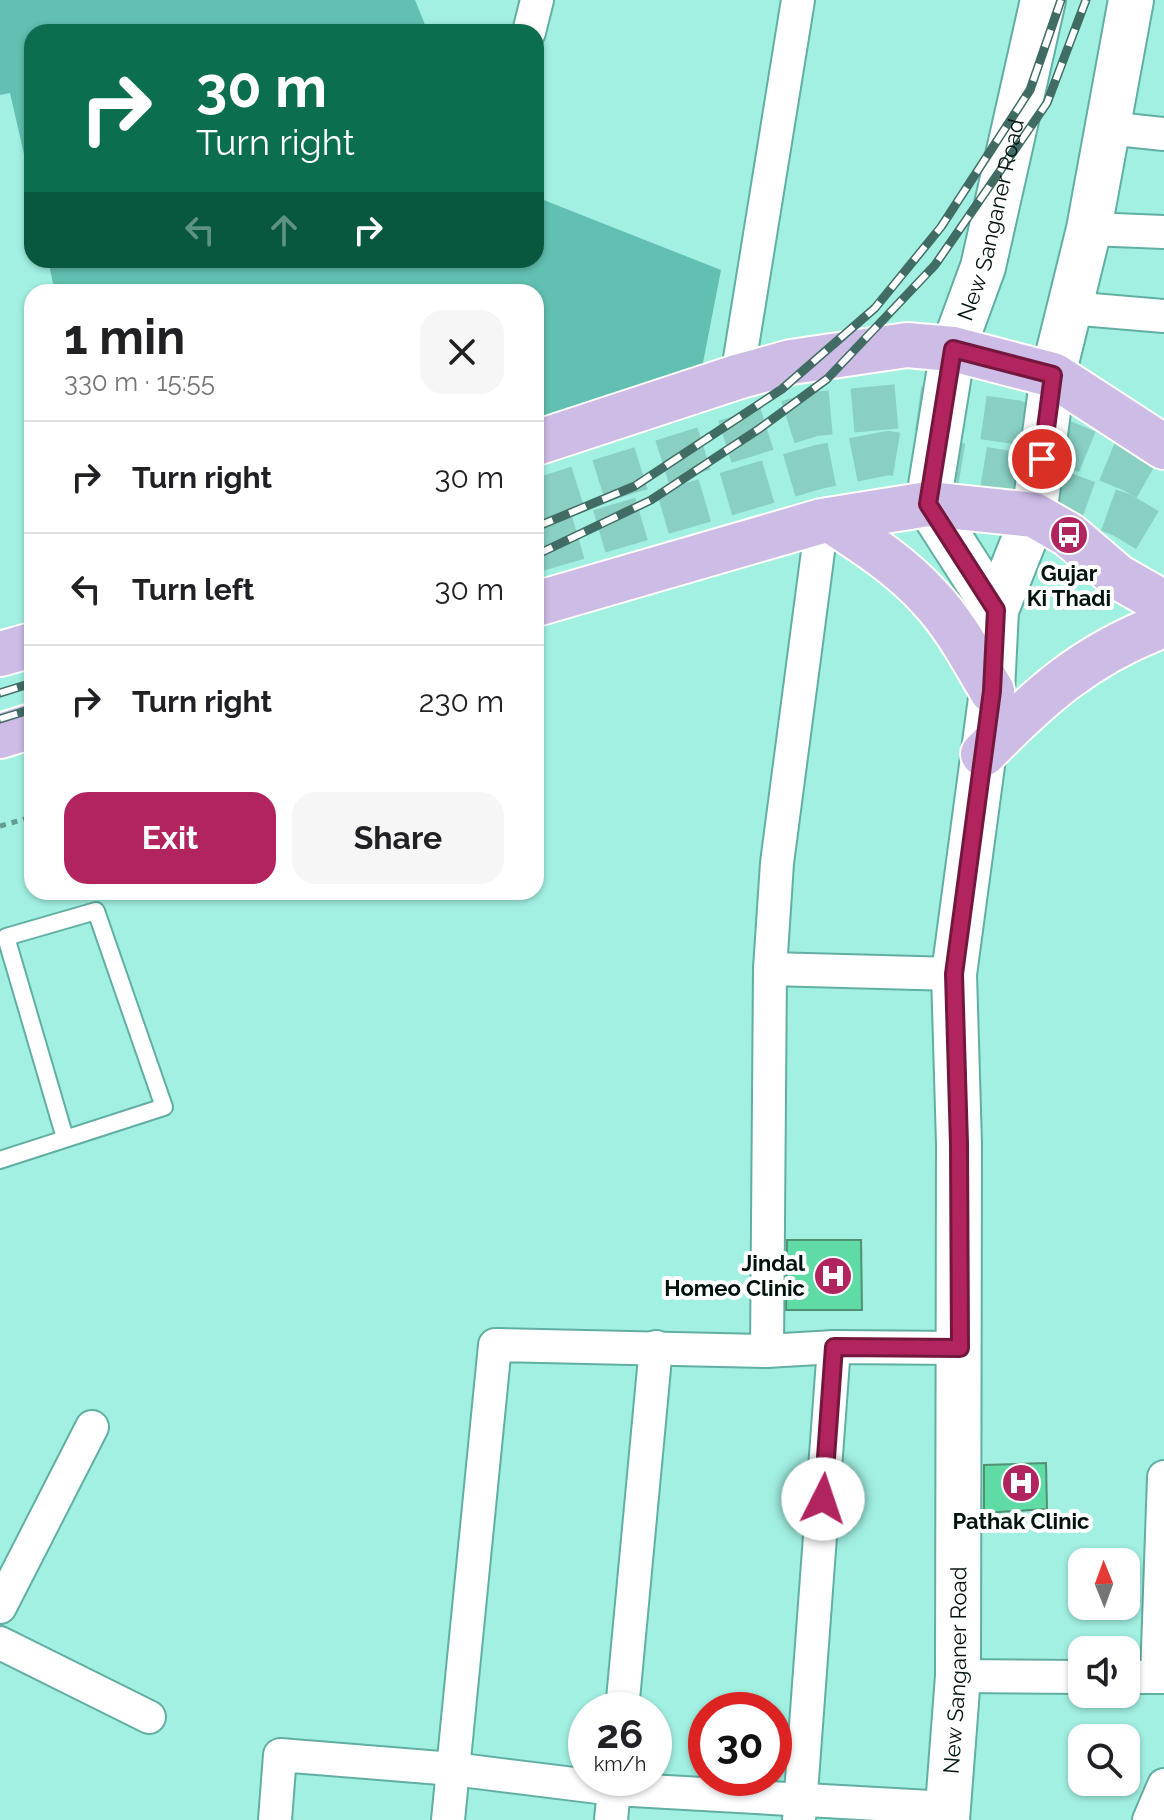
<!DOCTYPE html>
<html lang="en">
<head>
<meta charset="utf-8">
<style>
  :root { --surface:#fff; --page:#f6f6f6; --text:#202124; --muted:#757577; --line:#e0e0e0; --accent:#b2245d }
  body { margin:0; font-family:Raleway,sans-serif; background:var(--page); color:var(--text); height:100vh; display:flex; flex-direction:column; font-size:30px; white-space:nowrap }
  * { box-sizing:border-box; margin:0 }
  p { font-size:26px; color:var(--muted) }
  .icon { flex:none; width:44px; height:44px; fill:none; stroke:currentColor; stroke-width:2; stroke-linecap:round; stroke-linejoin:round }
  .map { position:relative; flex:1; overflow:hidden }
  .details { position:absolute; left:24px; top:284px; width:520px; height:616px; display:flex; flex-direction:column; background:var(--surface); border-radius:24px; box-shadow:0 2px 6px #0004 }
  .details>* { flex:none }
  .guide { position:absolute; left:24px; top:24px; width:520px; height:244px; border-radius:24px; box-shadow:0 2px 6px #0004; background:#0b6e4f; color:#fff; overflow:hidden }
  .needle { width:52px; rotate:359deg }
  .buttons { position:absolute; left:1068px; top:1548px; display:grid; gap:16px }
  .buttons a { display:grid; place-items:center; width:72px; height:72px; border-radius:16px; background:var(--surface); box-shadow:0 2px 6px #0004; font-size:40px }
  .speed { position:absolute; left:568px; top:1692px; display:flex; gap:16px; font-size:40px; font-weight:700; text-align:center }
  .speed>* { display:grid; place-content:center; width:104px; height:104px; border-radius:50%; background:var(--surface); box-shadow:0 2px 6px #0004; line-height:1 }
  .speed small { font-size:20px; font-weight:400 }
  .speed .limit { border:12px solid #d22; background:#fff; color:#111 }
  .pin { position:absolute; display:grid; place-items:center; width:68px; height:68px; color:#fff; margin:-34px; border:4px solid #fff; border-radius:50%; box-shadow:0 2px 8px #0007 }
  .me { position:absolute; width:88px; margin:-44px; rotate:4deg; stroke-linejoin:round; filter:drop-shadow(0 0 6px #0008) }
  .turn { display:flex; align-items:center; gap:28px; height:168px; padding:0 40px; font-size:36px }
  .turn .icon { width:104px; height:104px; stroke-width:2.5 }
  .turn b { display:block; font-size:56px; line-height:68px }
  .lanes { display:flex; align-items:center; height:76px; padding:0 40px; background:#0003; justify-content:center; gap:40px; direction:ltr }
  .lanes .off { opacity:.35 }
  .round { display:grid; place-items:center; flex:none; width:84px; height:84px; border-radius:24px; background:var(--page) }
  .head { display:flex; align-items:center; justify-content:space-between; height:136px; padding:0 40px }
  h1 { font-size:48px; font-weight:700; line-height:60px }
  .button { display:flex; gap:16px; margin-top:auto; padding:16px 40px }
  .button a { flex:1; height:92px; border-radius:24px; background:var(--accent); color:#fff; font-size:32px; font-weight:700; line-height:92px; text-align:center }
  .button a+a { background:var(--page); color:var(--text) }
  ul { padding:0; list-style:none }
  li { display:flex; align-items:center; gap:24px; height:112px; padding:0 40px; border-top:2px solid var(--line) }
  li div { flex:1 }
  li b { display:block; font-size:30px }
  li em { font-style:normal }
  .map>svg:first-child { display:block }
  .green { fill:#61c0b1 }
  .building { fill:#5fdca6; stroke:#519072; stroke-width:2 }
  .lines { fill:none; stroke-linecap:round; stroke-linejoin:round }
  .primary-tunnel { stroke:#89cfc2; stroke-width:44; stroke-dasharray:44 22; stroke-linecap:butt }
  .lane-casing { stroke:#61afa2; stroke-width:20 }
  .street-casing { stroke:#61afa2; stroke-width:36 }
  .secondary-casing { stroke:#61afa2; stroke-width:48 }
  .primary-casing { stroke:#fff; stroke-width:48 }
  .path { stroke:#639b91; stroke-width:5; stroke-dasharray:6 6; stroke-linecap:butt }
  .lane { stroke:#fff; stroke-width:16 }
  .street { stroke:#fff; stroke-width:32 }
  .secondary { stroke:#fff; stroke-width:44 }
  .primary { stroke:#cdbce6; stroke-width:44 }
  .rail-casing { stroke:#416c64; stroke-width:9 }
  .rail { stroke:#fff; stroke-width:6; stroke-dasharray:18; stroke-linecap:butt }
  .route-casing { stroke:#74173c; stroke-width:20 }
  .route { stroke:#b2245d; stroke-width:14 }
  .labels { text-anchor:middle; dominant-baseline:central; stroke-width:8; stroke-linejoin:round; paint-order:stroke }
  .street-label { font-size:22px; fill:#00130f; stroke:#fff }
  .poi-label { font-size:22px; font-weight:bold; fill:#00130f; stroke:#fff }
</style>
</head>
<body>
<div class="map">
<svg width="1164" height="1820" viewBox="0 0 1164 1820">
  <rect width="100%" height="100%" fill="#a1f0e2"/>
  <g class="green">
    <path d="M0,0H415L428,32H32V189L10,93L0,95Z"/>
    <path d="M536,197L721,270L702,368L536,421V292H55L48,260H536Z"/>
  </g>
  <g class="building">
    <path d="M787,1240H861L862,1310H786Z"/>
    <path d="M1046,1463L1047,1509L984,1513V1465Z"/>
  </g>
  <g class="lines">
    <g class="primary-tunnel">
      <path d="M536,501L814,414L902,406L1015,422L1134,471L1164,488"/>
      <path d="M536,550L818,467L888,453L1003,472L1122,515L1164,540"/>
    </g>
    <defs>
      <path id="lane" d="M0,1160L164,1107L96,911L6,937L65,1138"/>
      <g id="street">
        <path d="M529,32L537,0"/>
        <path d="M1107,128L1164,134"/>
        <path d="M1089,229L1164,232"/>
        <path d="M1069,308L1164,316"/>
        <path d="M737,377L798,0"/>
        <path d="M770,969L954,974"/>
        <path d="M767,1351L770,969L777,863L822,521"/>
        <path d="M0,1607L92,1427"/>
        <path d="M0,1643L149,1717"/>
        <path d="M958,1676L1082,1677"/>
        <path d="M1126,1677H1164"/>
        <path d="M1157,1677L1164,1477"/>
        <path d="M622,1710L656,1347"/>
        <path d="M275,1820L280,1755L453,1769L614,1789L948,1808"/>
        <path d="M448,1820L495,1345L767,1351L834,1347L960,1348"/>
        <path d="M611,1820L615,1778"/>
        <path d="M799,1820L834,1347"/>
        <path d="M1149,1820L1164,1785"/>
      </g>
      <g id="secondary">
        <path id="s1" d="M996,610L928,504L953,349L983,267L1043,0"/>
        <path id="s2" d="M947,1820L958,1676L959,1144L954,974L992,691L996,610L1034,515L1053,375L1089,229L1131,0"/>
      </g>
      <g id="primary">
        <path d="M536,443L737,377L791,362L907,345L953,349L1053,375L1164,447"/>
        <path d="M830,520C865,543 900,565 929,597C955,624 973,659 992,691"/>
        <path d="M536,604L822,521L928,504L1034,515L1069,535L1118,577L1164,603"/>
        <path d="M0,654L32,645"/>
        <path d="M0,736L32,726"/>
        <path d="M983,754C1041,695 1085,655 1164,625"/>
      </g>
    </defs>
    <use href="#lane" class="lane-casing"/>
    <use href="#street" class="street-casing"/>
    <use href="#secondary" class="secondary-casing"/>
    <use href="#primary" class="primary-casing"/>
    <path class="path" d="M0,826L32,817"/>
    <use href="#lane" class="lane"/>
    <use href="#street" class="street"/>
    <use href="#secondary" class="secondary"/>
    <use href="#primary" class="primary"/>
    <defs>
      <g id="rail">
        <path d="M536,527L635,486L782,389L875,308L941,227L1030,90L1061,0"/>
        <path d="M536,555L651,500L759,429L827,379L935,265L1047,103L1086,0"/>
        <path d="M0,693L32,683"/>
        <path d="M0,719L32,709"/>
      </g>
    </defs>
    <use href="#rail" class="rail-casing"/>
    <use href="#rail" class="rail"/>
  </g>
  <g class="lines">
    <defs>
      <path id="route" d="M823,1499L834,1347L960,1348L959,1144L954,974L992,691L996,610L928,504L953,349L1053,375L1042,459"/>
    </defs>
    <use href="#route" class="route-casing"/>
    <use href="#route" class="route"/>
  </g>
  <defs>
    <symbol id="bus-disc" viewBox="-11 -11 22 22"><circle r="9.5" fill="#b2245d" stroke="#fff"/><path d="M-5-6H5V4H4V6H2V4H-2V6H-4V4H-5ZM-3.5-4V0h7V-4ZM-3.5 1.2v1.5H-2V1.2ZM2 1.2v1.5H3.5V1.2Z" fill="#fff"/></symbol>
    <symbol id="hospital-disc" viewBox="-11 -11 22 22"><circle r="9.5" fill="#b2245d" stroke="#fff"/><path d="M-5-5h3v3.5h4V-5h3V5h-3V1.5h-4V5h-3Z" fill="#fff"/></symbol>
  </defs>
  <g fill-rule="evenodd">
    <use href="#bus-disc" x="1047" y="513" width="44" height="44"/>
    <use href="#hospital-disc" x="811" y="1254" width="44" height="44"/>
    <use href="#hospital-disc" x="999" y="1461" width="44" height="44"/>
  </g>
  <g class="labels">
    <g class="street-label">
      <text stroke="none"><textPath href="#s1" startOffset="418">New Sanganer Road</textPath></text>
      <text stroke="none"><textPath href="#s2" startOffset="150">New Sanganer Road</textPath></text>
    </g>
    <g class="poi-label">
      <text x="1069" y="573">Gujar<tspan x="1069" dy="25">Ki Thadi</tspan></text>
      <text x="805" y="1263" text-anchor="end">Jindal<tspan x="805" dy="25">Homeo Clinic</tspan></text>
      <text x="1021" y="1521">Pathak Clinic</text>
    </g>
  </g>
</svg>
<div class="buttons">
<a><svg class="needle" viewBox="-14 -14 28 28"><path d="M0-13l5 13h-10z" fill="#e53935"/><path d="M0 13l5-13h-10z" fill="#757577"/></svg></a>
<a><svg class="icon" aria-label="sound" viewBox="0 0 24 24"><path d="M4 9h4l5-4v14l-5-4H4zM17 9q2 3 0 6"/></svg></a>
<a><svg class="icon" aria-label="search" viewBox="0 0 24 24"><circle cx="10" cy="10" r="6"/><path d="M15 15l6 6"/></svg></a>
</div>
<div class="speed"><div>26<small>km/h</small></div><div class="limit">30</div></div>
<div class="pin" style="left:1042px;top:459px;background:#d93025"><svg class="icon" aria-label="arrive" viewBox="0 0 24 24"><path d="M6 21V4h12l-3 4 3 4H6"/></svg></div>
<svg class="me" style="left:823px;top:1499px" viewBox="-20 -20 40 40"><circle r="19" fill="#fff"/><path d="M0-13L10 11 0 6-10 11z" fill="#b2245d"/></svg>
<div class="guide">
<div class="turn"><svg class="icon" aria-label="right" viewBox="0 0 24 24"><path d="M7 20v-9h11M14 6l5 5-5 5"/></svg><div><b>30 m</b>Turn right</div></div>
<div class="lanes"><svg class="icon off" aria-label="left" viewBox="0 0 24 24"><path d="M17 20v-9H6M10 6l-5 5 5 5"/></svg><svg class="icon off" aria-label="ahead" viewBox="0 0 24 24"><path d="M12 20V5M6 11l6-6 6 6"/></svg><svg class="icon" aria-label="right" viewBox="0 0 24 24"><path d="M7 20v-9h11M14 6l5 5-5 5"/></svg></div>
</div>
<section class="details">
<div class="head"><div><h1>1 min</h1><p>330 m · 15:55</p></div><a class="round"><svg class="icon" aria-label="close" viewBox="0 0 24 24"><path d="M6 6l12 12M18 6L6 18"/></svg></a></div>
<ul>
<li><svg class="icon" aria-label="right" viewBox="0 0 24 24"><path d="M7 20v-9h11M14 6l5 5-5 5"/></svg><div><b>Turn right</b></div><em>30 m</em></li>
<li><svg class="icon" aria-label="left" viewBox="0 0 24 24"><path d="M17 20v-9H6M10 6l-5 5 5 5"/></svg><div><b>Turn left</b></div><em>30 m</em></li>
<li><svg class="icon" aria-label="right" viewBox="0 0 24 24"><path d="M7 20v-9h11M14 6l5 5-5 5"/></svg><div><b>Turn right</b></div><em>230 m</em></li>
</ul>
<div class="button"><a>Exit</a><a>Share</a></div>
</section>
</div>
</body>
</html>
